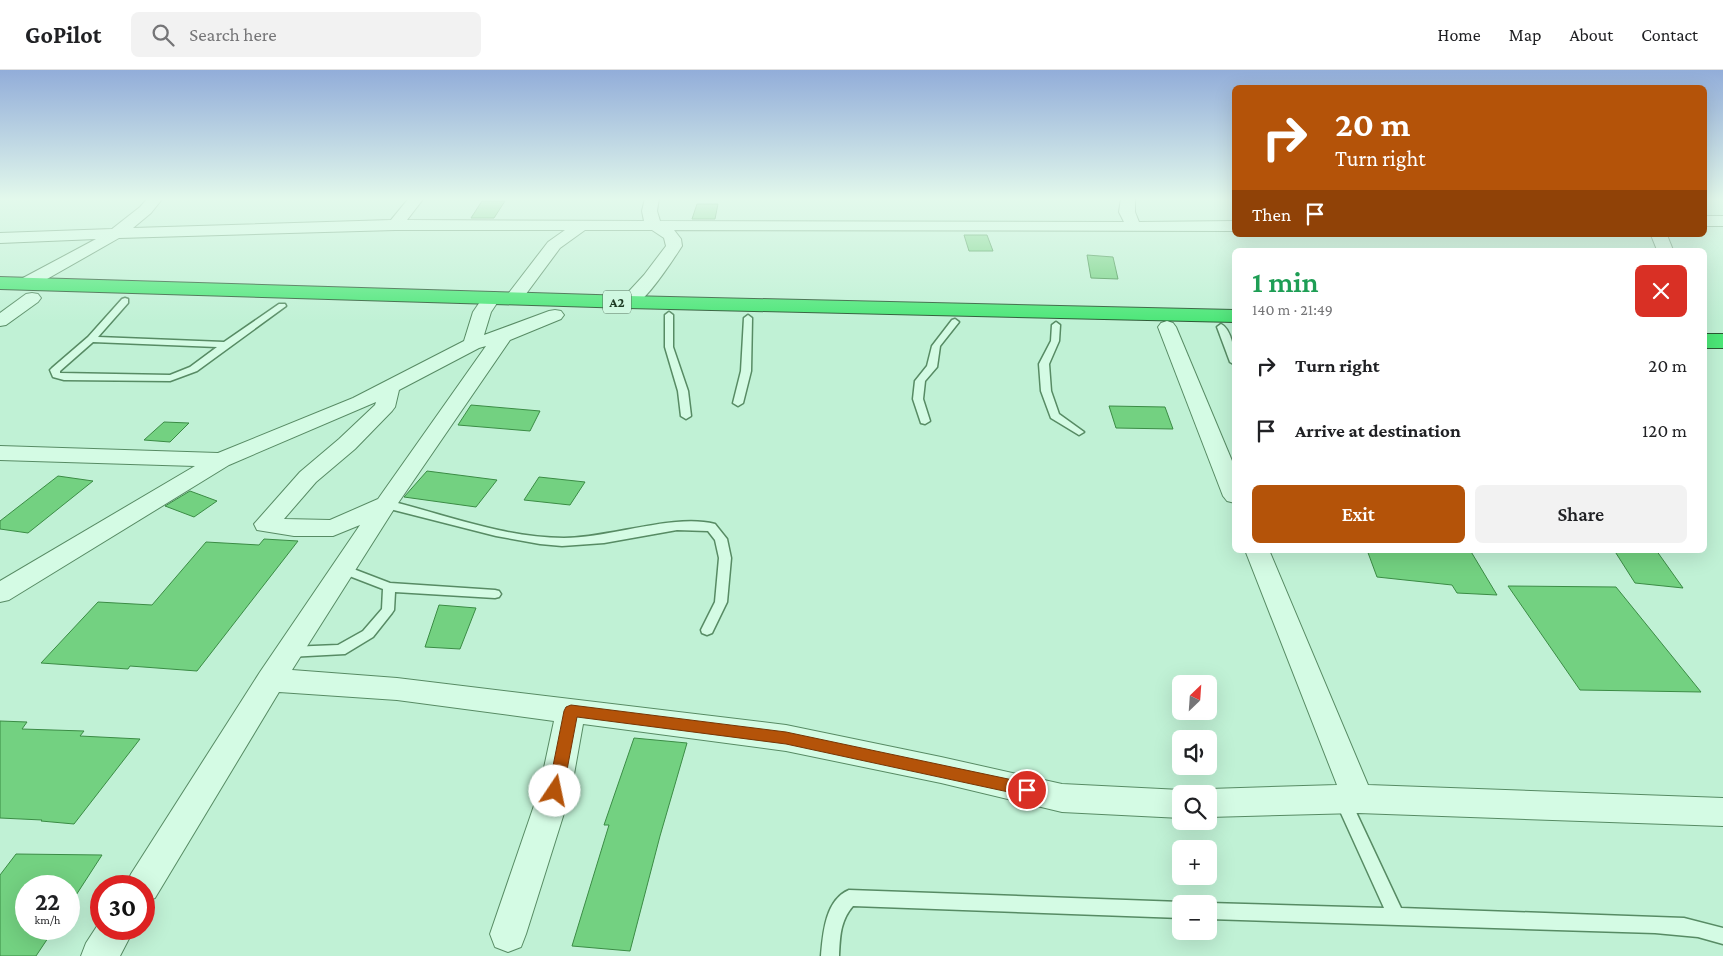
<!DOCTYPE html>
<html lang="en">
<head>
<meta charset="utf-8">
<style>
  :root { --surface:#fff; --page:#f2f2f2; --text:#202124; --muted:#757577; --line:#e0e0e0; --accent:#b45309 }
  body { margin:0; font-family:"Crimson Pro",serif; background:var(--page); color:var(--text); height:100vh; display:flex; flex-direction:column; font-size:19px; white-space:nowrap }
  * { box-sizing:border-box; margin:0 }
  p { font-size:16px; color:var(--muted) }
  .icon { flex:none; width:28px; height:28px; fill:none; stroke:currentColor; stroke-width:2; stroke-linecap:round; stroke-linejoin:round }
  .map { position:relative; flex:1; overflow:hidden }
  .side { position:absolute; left:1232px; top:178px; width:475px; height:305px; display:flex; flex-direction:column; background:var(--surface); border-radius:8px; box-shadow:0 5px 20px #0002 }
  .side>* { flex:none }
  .guide { position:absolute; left:1232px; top:15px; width:475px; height:152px; border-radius:8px; box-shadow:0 5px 20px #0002; background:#b45309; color:#fff; overflow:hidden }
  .needle { width:32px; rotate:25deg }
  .fabs { position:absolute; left:1172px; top:605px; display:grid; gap:10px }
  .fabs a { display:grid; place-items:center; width:45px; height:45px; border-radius:8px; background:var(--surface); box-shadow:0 5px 20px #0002; font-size:25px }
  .speed { position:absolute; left:15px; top:805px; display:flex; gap:10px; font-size:25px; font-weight:700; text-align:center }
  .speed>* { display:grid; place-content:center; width:65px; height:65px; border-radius:50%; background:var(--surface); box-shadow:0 5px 20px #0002; line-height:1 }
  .speed small { font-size:12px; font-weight:400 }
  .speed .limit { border:8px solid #d22; background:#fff; color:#111 }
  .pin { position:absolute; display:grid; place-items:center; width:42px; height:42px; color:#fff; margin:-21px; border:2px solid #fff; border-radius:50%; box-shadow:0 1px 5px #0007 }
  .me { position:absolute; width:55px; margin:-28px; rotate:11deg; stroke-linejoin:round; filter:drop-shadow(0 0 4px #0008) }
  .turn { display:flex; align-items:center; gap:18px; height:105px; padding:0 20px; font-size:22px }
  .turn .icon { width:65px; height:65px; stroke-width:2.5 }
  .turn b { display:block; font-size:35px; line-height:42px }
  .then { display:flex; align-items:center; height:48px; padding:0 20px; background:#0003; gap:10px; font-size:19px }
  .round { display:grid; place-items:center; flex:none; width:52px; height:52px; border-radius:8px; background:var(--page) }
  .head { display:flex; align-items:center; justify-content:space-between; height:85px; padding:0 20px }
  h1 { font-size:30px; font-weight:600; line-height:38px; color:#1e9e55 }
  .action { display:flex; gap:10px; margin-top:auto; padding:10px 20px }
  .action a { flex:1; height:58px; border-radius:8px; background:var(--accent); color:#fff; font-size:20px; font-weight:600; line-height:58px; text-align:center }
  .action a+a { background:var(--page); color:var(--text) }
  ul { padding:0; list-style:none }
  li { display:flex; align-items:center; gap:15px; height:65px; padding:0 20px }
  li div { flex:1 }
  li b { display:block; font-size:19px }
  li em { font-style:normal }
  header { display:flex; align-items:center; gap:30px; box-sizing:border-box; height:70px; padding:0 25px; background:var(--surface); border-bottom:1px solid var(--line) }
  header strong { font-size:24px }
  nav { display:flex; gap:28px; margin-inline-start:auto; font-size:18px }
  .search { width:350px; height:45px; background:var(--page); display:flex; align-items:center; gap:12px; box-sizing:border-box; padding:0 18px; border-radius:8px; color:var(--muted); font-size:19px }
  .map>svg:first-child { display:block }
  .building { fill:#73d181; stroke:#3b8c45 }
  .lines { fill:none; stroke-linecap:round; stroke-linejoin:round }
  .lane-casing { stroke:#578b64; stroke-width:3 }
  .street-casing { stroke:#578b64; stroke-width:2 }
  .highway-casing { stroke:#2b5834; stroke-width:2 }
  .lane { fill:#d4fbe4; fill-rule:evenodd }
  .street { fill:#d4fbe4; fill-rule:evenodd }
  .highway { fill:#4be677; fill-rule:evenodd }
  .route { fill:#b45309; stroke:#753606 }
  .labels { text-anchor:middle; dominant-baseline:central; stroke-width:5; stroke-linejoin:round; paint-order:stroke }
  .shield { fill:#d0f8e1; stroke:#52725b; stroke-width:1 }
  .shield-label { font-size:14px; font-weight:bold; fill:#1c3922 }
</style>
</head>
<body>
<header>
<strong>GoPilot</strong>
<div class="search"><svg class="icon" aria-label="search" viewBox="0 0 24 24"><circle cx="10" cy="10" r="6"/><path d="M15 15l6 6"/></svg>Search here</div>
<nav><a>Home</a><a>Map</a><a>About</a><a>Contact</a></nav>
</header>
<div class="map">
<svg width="1723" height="886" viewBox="0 0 1723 886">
  <rect width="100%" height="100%" fill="#c0f1d5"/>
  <g class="building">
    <path d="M482,131H505L494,148H471Z"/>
    <path d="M697,134H718L715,149H692Z"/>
    <path d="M964,165H987L993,181H969Z"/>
    <path d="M1087,185L1113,187L1118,209L1091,208Z"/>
    <path d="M471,335L540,341L530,361L458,355Z"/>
    <path d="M1109,336L1165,337L1173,359L1116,358Z"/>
    <path d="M164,352L189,353L170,372L144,370Z"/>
    <path d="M427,401L497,410L476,437L404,427Z"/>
    <path d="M58,406L93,411L28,463L0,459V451Z"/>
    <path d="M539,407L585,412L570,435L524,430Z"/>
    <path d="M190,421L217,431L194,447L165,436Z"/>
    <path d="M264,469L298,471L197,601L130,596L128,599L41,593L98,532L152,535L206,472L259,475Z"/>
    <path d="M1367,480H1470L1497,525L1457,523L1452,515L1377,507Z"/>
    <path d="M1614,480H1656L1683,518L1635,513Z"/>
    <path d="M1508,516L1616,517L1701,622L1580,620Z"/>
    <path d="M439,535L476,538L460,579L425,577Z"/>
    <path d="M0,651L27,652L22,659L84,661L80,666L140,669L74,754L41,751L42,750L0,748Z"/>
    <path d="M634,668L687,673L660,766L630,881L572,876L609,755H604Z"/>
    <path d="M16,784L102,785L69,836V816H26V859H54L36,886H0V805Z"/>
  </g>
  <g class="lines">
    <defs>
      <g id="lane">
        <path d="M125,228L128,229V233L98,267L224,272L279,234H285L286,236L197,301L170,311L64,310L53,307L50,300L52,298L88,267L122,229ZM93,272L217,277L190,297L170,305L60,303V301Z"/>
        <path d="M669,242L673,245V277L688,321L691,346L686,349L681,346L678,321L665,277V245Z"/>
        <path d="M748,245L752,248L751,301L743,333L738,336L733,333L741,301L744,248Z"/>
        <path d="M955,249L959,252L940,276L937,297L925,311L923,329L930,351L925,354L921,353L913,329L915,311L927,296L932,276L952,250Z"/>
        <path d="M1056,252L1060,255L1059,271L1049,294L1051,321L1059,344L1084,362L1079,365L1051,348L1041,321L1039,294L1051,271L1052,255Z"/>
        <path d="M1221,254C1232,259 1235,284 1235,295L1230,292L1217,257Z"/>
        <path d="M386,430C444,444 504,468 564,468C609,468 675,443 715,454L727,469L731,488L727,532L712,563L707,565L702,563L701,560L715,532L719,488L715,470L708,461L677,460L604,473L562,476L540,474L496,466L382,437L380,434L382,431Z"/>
        <path d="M343,495L390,513L495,520L499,521L501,524L499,527L495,528L395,522L394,540L392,543L373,567L345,584L289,587L284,586L282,582L284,578L289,577L338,575L363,561L382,539L383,519L339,502L337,499L339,496Z"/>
        <path d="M1343,723L1348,725L1401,838L1684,848L1723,858V874L1698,867L1655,863L1209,849V834H1207L1209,833L1384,838L1335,730L1338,725Z"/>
        <path d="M849,820L1181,832L1186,834H1181V848L853,836C840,851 840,867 839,886H821C823,864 825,830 849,820Z"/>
      </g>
      <g id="street">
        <path d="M148,128H163L151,143L133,158L391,150L409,128H424L407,150L644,151L642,141L645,128H659L657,141L660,151L1124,152L1119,142L1121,128H1135V142L1139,152L1235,151V161L674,160L681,169L682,176C673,190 647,229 634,236C630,238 626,237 622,236L619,232L644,205L666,176L664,168L652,160H585L560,178L520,232L514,233L508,232L505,228L548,172L565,160H395L119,168L33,217L27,218L21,217L18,213L21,209L96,169L0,173V163L112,159L140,137Z"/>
        <rect x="1705" y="146" width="18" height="10"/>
        <path d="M1651,165H1667L1673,180H1657Z"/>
        <path d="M492,222L498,223L501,227L491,242L484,265L549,241L555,240L561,241L564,245L561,249L510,270L394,439L292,600L397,608L786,655L941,687L1062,714L1181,720L1192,724H1181V748L1062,742L941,713L786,681L583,654L571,721L526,864L521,877L508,882L495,877L490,864L539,721L554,651L397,630L279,622L155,828L144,832V816H126L131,804L260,602L360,455L333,466H294L257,460L254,454L300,402L339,369L375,335L376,332L229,395L9,530L0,532V511L195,396L0,390V376L218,383L353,328L464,271L473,242L486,223ZM486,276L378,429L330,450L284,449L316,412L355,379L392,341L395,337L399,320L479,278Z"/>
        <path d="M32,223L38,224L41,228L38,232L6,255L0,256V243L26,224Z"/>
        <path d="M1167,251L1173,253L1176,257L1235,398V433L1227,431L1223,426L1158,257L1161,253Z"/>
        <path d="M1245,480H1269L1368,715L1723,728V756L1358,743L1209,747V724H1197L1209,719L1337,715Z"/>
        <path d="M101,850V859H134L120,886H81L86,873Z"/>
      </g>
      <g id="highway">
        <path d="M0,207L628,226L1235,240V252L628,238L0,219Z"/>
        <rect x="1705" y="264" width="18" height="14"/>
      </g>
    </defs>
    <use href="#lane" class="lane-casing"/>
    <use href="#street" class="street-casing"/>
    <use href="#highway" class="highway-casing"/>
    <use href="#lane" class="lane"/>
    <use href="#street" class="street"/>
    <use href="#highway" class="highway"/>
  </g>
  <linearGradient id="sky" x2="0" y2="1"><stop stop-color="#92add9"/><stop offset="0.51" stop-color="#e3f9ec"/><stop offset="1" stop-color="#e3f9ec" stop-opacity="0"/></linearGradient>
  <rect width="1723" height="253" fill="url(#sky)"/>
  <path class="route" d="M571,635L786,662L1027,713L1033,715L1035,720L1033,724L1027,726L786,674L577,647L563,721L561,726L555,728L550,726L548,721L564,641L566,637Z"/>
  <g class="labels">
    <rect class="shield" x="603" y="220.5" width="28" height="23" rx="4"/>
    <g class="shield-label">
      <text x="617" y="232">A2</text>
    </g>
  </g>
</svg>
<div class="fabs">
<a><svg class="needle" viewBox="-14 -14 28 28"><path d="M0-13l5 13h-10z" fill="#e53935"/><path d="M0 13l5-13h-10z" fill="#757577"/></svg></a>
<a><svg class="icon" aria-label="sound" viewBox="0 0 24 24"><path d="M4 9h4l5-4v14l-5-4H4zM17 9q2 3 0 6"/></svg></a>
<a><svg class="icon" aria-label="search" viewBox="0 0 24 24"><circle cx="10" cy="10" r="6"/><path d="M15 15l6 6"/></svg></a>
<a>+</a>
<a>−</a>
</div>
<div class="speed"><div>22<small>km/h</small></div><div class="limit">30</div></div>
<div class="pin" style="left:1027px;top:720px;background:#d93025"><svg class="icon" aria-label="arrive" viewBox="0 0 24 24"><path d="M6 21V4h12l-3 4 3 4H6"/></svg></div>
<svg class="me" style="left:555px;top:721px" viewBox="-20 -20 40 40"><circle r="19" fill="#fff"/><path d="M0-13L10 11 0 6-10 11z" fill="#b45309"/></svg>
<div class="guide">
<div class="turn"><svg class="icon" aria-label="right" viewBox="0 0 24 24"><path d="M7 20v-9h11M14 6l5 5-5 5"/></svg><div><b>20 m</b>Turn right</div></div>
<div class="then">Then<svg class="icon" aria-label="arrive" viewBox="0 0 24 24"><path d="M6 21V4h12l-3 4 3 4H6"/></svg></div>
</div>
<section class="side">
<div class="head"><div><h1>1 min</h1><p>140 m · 21:49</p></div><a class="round" style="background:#d93025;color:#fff"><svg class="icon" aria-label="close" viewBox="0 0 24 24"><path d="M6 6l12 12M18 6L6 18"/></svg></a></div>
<ul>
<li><svg class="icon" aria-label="right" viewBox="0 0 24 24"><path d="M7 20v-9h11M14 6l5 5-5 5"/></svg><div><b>Turn right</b></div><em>20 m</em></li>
<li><svg class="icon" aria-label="arrive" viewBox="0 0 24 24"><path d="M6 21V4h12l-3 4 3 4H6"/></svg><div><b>Arrive at destination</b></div><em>120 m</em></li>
</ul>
<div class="action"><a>Exit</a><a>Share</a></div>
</section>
</div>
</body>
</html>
